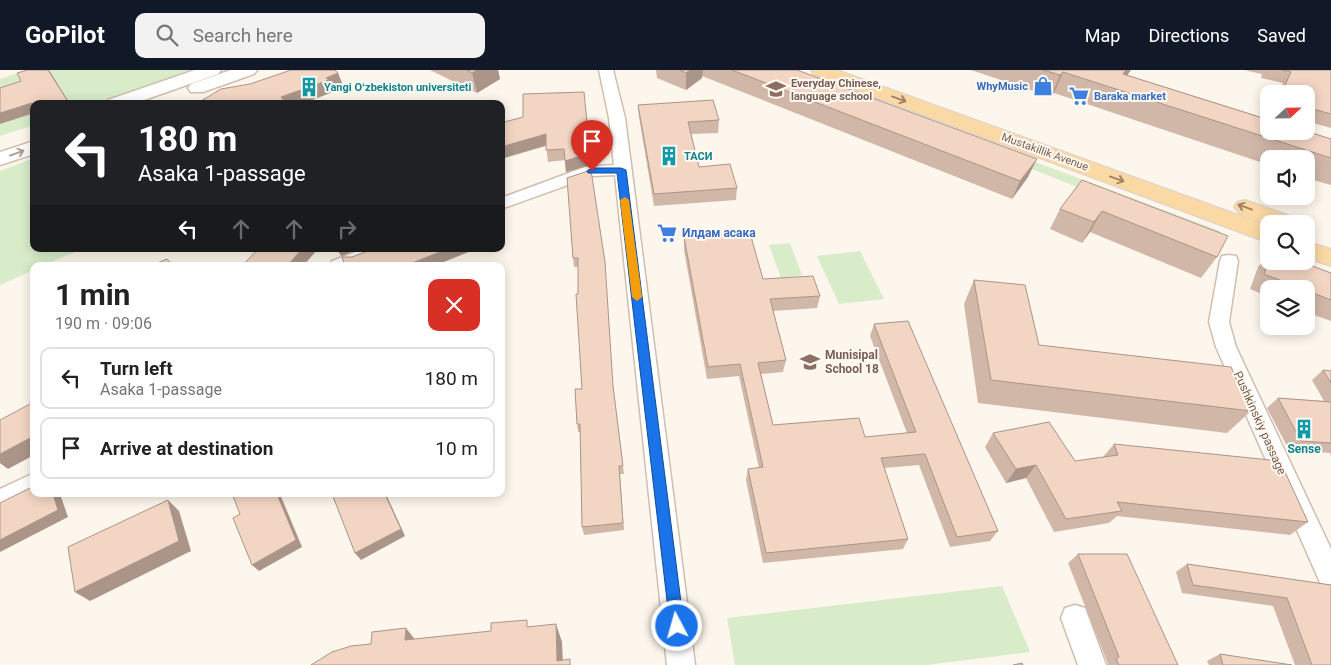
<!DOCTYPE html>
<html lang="en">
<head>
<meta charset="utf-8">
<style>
  :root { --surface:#fff; --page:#f2f2f2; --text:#222; --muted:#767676; --line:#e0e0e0; --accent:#111827 }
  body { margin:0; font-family:Roboto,sans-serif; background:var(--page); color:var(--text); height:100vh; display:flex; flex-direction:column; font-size:19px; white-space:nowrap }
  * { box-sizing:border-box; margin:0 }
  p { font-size:16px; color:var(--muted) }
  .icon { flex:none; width:28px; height:28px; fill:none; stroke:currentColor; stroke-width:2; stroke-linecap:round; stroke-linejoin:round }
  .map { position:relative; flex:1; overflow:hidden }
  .drawer { position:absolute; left:30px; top:192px; width:475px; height:235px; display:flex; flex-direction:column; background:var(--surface); border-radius:10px; box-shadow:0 2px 12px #0003 }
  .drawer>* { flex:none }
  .hud { position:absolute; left:30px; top:30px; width:475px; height:152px; border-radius:10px; box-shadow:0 2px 12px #0003; background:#202124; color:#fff; overflow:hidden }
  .needle { width:32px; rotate:68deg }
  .fabs { position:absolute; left:1260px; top:15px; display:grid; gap:10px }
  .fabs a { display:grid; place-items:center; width:55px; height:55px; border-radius:10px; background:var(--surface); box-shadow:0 2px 12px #0003; font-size:25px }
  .pin { position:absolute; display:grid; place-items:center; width:42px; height:42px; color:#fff; margin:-51px -21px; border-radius:50% 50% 50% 0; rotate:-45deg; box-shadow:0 0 5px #0007 }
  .pin .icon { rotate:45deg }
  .me { position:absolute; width:55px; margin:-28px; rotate:354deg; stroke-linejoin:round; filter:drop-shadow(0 0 4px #0008) }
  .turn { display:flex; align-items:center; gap:18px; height:105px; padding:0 25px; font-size:22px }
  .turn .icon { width:65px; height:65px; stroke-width:2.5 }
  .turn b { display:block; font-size:35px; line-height:42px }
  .lanes { display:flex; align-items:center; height:48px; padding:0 25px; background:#0003; justify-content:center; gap:25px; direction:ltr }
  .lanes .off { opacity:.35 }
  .round { display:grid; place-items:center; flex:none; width:52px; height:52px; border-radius:10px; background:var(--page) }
  .head { display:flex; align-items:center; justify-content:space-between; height:85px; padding:0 25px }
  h1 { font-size:30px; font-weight:700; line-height:38px }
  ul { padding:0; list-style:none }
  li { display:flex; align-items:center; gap:15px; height:62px; margin:0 10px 8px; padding:0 15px; border:2px solid var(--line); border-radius:10px }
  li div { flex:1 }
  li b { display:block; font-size:19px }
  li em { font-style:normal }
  header { display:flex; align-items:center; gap:30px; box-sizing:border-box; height:70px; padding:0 25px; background:var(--accent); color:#fff }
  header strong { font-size:24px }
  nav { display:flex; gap:28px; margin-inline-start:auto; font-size:18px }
  .search { width:350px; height:45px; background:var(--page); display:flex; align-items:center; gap:12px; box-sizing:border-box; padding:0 18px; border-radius:10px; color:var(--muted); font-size:19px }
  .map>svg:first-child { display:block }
  .green { fill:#d8ecc9 }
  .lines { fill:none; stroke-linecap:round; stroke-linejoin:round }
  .minor-casing { stroke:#d1beb0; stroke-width:3 }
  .tertiary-casing { stroke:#d1beb0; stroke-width:3 }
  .primary-casing { stroke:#dad1cd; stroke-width:2 }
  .minor { fill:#fff; fill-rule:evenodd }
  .tertiary { fill:#fff; fill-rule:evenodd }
  .primary { fill:#fbd9a5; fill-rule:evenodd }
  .wall { fill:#d1b7a8 }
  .shaded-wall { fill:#aa9588 }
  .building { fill:#f3d5c3; stroke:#aa9588 }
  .oneway { stroke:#a18267 }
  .oneway2 { stroke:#af9d94 }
  .route { fill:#1a73e8; stroke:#114b97 }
  .slow { fill:#f59e0b }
  .labels { text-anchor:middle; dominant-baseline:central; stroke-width:4; stroke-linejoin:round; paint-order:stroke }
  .far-education-label { font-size:11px; font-weight:bold; fill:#785e54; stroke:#fffaf3; text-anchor:start }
  .far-shop-label { font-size:11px; font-weight:bold; fill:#366cbe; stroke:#fffaf3; text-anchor:end }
  .far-culture-label { font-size:11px; font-weight:bold; fill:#0d838f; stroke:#fffaf3; text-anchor:start }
  .far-street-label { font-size:11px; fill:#7a5c4d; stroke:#fffaf3 }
  .shop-label { font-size:12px; font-weight:bold; fill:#366cbe; stroke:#fffaf3; text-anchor:start }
  .education-label { font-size:12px; font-weight:bold; fill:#785e54; stroke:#fffaf3; text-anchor:start }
  .street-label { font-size:12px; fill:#7a5c4d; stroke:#fffaf3 }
  .culture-label { font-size:12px; font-weight:bold; fill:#0d838f; stroke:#fffaf3 }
</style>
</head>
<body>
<header>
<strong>GoPilot</strong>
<div class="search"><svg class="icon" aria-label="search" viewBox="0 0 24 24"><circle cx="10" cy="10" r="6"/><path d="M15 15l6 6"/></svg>Search here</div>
<nav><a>Map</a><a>Directions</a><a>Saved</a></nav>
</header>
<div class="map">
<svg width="1331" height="595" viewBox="0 0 1331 595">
  <rect width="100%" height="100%" fill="#fdf6ec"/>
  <g class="green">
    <path d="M27,0H194L95,34H34V55L0,66V9Z"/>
    <path d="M950,60L1220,161L1216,172L946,65Z"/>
    <path d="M34,88V179H82L42,196H34V200L0,215V101Z"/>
    <path d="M790,173L802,205L781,208L769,175Z"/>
    <path d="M860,181L884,229L839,234L817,186Z"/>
    <path d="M1002,516L1030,582L927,595H735L727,548Z"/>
  </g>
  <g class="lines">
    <defs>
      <g id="minor">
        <path d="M599,0H613L625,48L695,595H667L615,105L593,106L501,139V128L585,97L614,95L609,48Z"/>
        <path d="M363,179H389L387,183L356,196H330L332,191Z"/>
        <path d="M1229,185L1236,186L1238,191L1229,252L1236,277L1331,479V521L1322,517L1216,277L1209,252L1220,191L1222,186Z"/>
        <path d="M34,403V424H36L0,442V419Z"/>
        <path d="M1075,535L1085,538L1106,595H1078L1061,548L1065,538Z"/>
      </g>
      <g id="tertiary">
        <path d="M195,0H221L218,4L133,34H106L108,30Z"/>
        <path d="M231,0H257L254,4L203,22H191L188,18L191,14Z"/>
        <path d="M34,71V84L0,95V82Z"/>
      </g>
      <g id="primary">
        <path d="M811,0H837L1269,156V173L813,4Z"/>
        <path d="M1245,130L1299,149L1302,154C1283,154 1245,155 1234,137L1237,132Z"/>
        <path d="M1306,171L1331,179V196L1306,188Z"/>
      </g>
    </defs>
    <use href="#minor" class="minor-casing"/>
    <use href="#tertiary" class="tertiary-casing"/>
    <use href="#primary" class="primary-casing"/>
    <use href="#minor" class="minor"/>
    <use href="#tertiary" class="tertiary"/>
    <use href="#primary" class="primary"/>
  </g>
  <g class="wall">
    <path d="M430,0H498L500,9L477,23Z"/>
    <path d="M656,0H797L1028,107L1012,129L702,6V8L686,20L657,8Z"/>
    <path d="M971,0H1131L1127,5L1331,69V115L1306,108V89H1269V95L1054,23L1051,27Z"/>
    <path d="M1244,0H1331V58L1306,51V24H1278L1283,13L1261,8L1262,4Z"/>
    <path d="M638,35L719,50L718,63L691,64L699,97L737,118L736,130L654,136L639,47Z"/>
    <path d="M523,47L591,95L566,102L565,90L548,92L546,76L501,89V53Z"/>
    <path d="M567,108L613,320L624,404H620L624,460L584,465L582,457L580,362H578L577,354L582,319L578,197H574L573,188Z"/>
    <path d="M1082,110L1217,187L1201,208L1090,162L1082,173L1050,159L1060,139Z"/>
    <path d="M684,167L763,209L820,226L817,238L773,241L786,290L783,302L761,304L773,355L865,367L907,363L870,266L874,254L998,461L990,471L950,477L919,395L884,398L908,469L903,479L763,493L746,410L748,399L759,398L739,306L707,309L684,180Z"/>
    <path d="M1269,185V191L1331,203V251L1306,242V219H1269V227L1250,219L1258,197Z"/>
    <path d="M974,210L1039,275L1251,341L1227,363L978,333L964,234Z"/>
    <path d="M1323,300L1331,301V386L1330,383L1289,380L1267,338L1278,328L1324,331L1312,310Z"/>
    <path d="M993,363L1075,391L1103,387L1114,374L1308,452L1290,465L1117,446L1109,453L1054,462L1026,408L1006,413L985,377Z"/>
    <path d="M1078,484L1178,595H1107L1108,594L1068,493Z"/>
    <path d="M1187,494L1331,515V595H1295L1273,536L1182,523L1176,502Z"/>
    <path d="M1220,584L1292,595H1209L1207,591Z"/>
  </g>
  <g class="shaded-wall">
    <path d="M49,0L70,34H54Z"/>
    <path d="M477,0H498L500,9L477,23L472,3Z"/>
    <path d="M690,0H703L702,8L686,20V3Z"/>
    <path d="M1126,0H1131L1117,19L1123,4Z"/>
    <path d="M1063,2L1054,23L1051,27L1060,5Z"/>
    <path d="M338,3L343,15L332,19L333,22L302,34H284L281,27L326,8Z"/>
    <path d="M32,33L34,36V43L0,54V43Z"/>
    <path d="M585,33L591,95L566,102L565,91Z"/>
    <path d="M546,64L547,75L501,89V77Z"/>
    <path d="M1037,89L1028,107L1012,129L1020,111Z"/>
    <path d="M1102,141L1090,162L1082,173L1094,152Z"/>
    <path d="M302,179H318L303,196H287Z"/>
    <path d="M337,179H359L341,186Z"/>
    <path d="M448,179H476L434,196H404Z"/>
    <path d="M34,366V385L8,399L0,393V384Z"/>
    <path d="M1036,395L1026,408L1006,413L1016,399Z"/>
    <path d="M53,424H60L68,447L0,482V470Z"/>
    <path d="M277,424H280L302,477L259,501L252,495Z"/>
    <path d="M385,424H386L405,466L361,490L355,483Z"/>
    <path d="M168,430L179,441L191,481L90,531L75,522Z"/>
    <path d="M556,554L562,572L563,595L557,591Z"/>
    <path d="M406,558L420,576L405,570Z"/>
  </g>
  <g class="building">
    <path d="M28,0H48L67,30L54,34H34V36L32,33L0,43V18L21,11L17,3Z"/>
    <path d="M291,0H335L338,3L326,8L329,10L281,27L287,34H196L221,19L250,14Z"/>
    <path d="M467,0H477L472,3Z"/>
    <path d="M680,0H690L686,3Z"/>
    <path d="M732,0H797L1037,89L1020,111Z"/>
    <path d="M1043,0H1126L1123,4L1269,50V61H1306L1331,69V88L1063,2L1060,5Z"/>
    <path d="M1282,0H1331V44L1306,37V24H1281L1291,2Z"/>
    <path d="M584,22L590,83L565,91L564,79L546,80V64L501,77V53L523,47V24Z"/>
    <path d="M713,30L719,50L688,52L699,97L730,94L737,118L654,124L638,35Z"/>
    <path d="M591,100L605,192L613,316L623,396H619L623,453L582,457L580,354H577L575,319H582L576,224H578V188H573L567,108Z"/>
    <path d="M1082,110L1228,166L1217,187L1102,141L1094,152L1060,139Z"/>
    <path d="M750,163L763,209L813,206L820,226L770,229L786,290L758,293L773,355L859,348L865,367L916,362L874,254L908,251L998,461L957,467L925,384L881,388L908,469L766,483L748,399L763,397L740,294L708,297L684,167Z"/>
    <path d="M258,179H302L287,196H242Z"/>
    <path d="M373,179H448L404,196H336L344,193L342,187H352Z"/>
    <path d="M167,189L173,196H150Z"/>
    <path d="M1269,189V191H1299L1331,203V230L1306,220V219H1303L1264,204Z"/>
    <path d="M974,210L1025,215L1039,275L1231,297L1251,341L991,310Z"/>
    <path d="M1323,300L1331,301V313Z"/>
    <path d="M1278,328L1331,332V373L1301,371Z"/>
    <path d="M34,332V366L0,384V350Z"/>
    <path d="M1049,352L1075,391L1118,385L1114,374L1280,391L1308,452L1117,432L1122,441L1066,449L1036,395L1016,399L993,363Z"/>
    <path d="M34,416V424H53L58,440L0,470V433Z"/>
    <path d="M232,424H277L296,470L252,495L233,448L240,444Z"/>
    <path d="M332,424H385L401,459L355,483Z"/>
    <path d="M168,430L179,471L75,522L68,477Z"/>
    <path d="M1078,484H1127L1178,595H1119L1116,589L1119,587Z"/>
    <path d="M1187,494L1331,515V595H1312L1287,528L1193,515Z"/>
    <path d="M527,550V557L556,554L557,591L570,589V595H311L332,582L351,576L371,574L372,562L406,558L405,570L491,561V553Z"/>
    <path d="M1220,584L1292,595H1223Z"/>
    <path d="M1022,593L1023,595H1013Z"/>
  </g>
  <defs><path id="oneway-shaft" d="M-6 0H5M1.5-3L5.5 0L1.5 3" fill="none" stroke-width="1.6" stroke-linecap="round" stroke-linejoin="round" transform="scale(1.25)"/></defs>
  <g class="oneway">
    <use href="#oneway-shaft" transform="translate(899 29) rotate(20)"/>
    <use href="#oneway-shaft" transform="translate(1117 109) rotate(20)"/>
    <use href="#oneway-shaft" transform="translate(1245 137) rotate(-160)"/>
  </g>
  <use class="oneway2" href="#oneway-shaft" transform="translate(17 83) rotate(-20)"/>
  <path class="route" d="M592,98H621L626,100L684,556L682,562L677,564L672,562L670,556L617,103H588L587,101Z"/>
  <path class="slow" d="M625,127L629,130L642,227L637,231L632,227L620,130Z"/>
  <defs>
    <symbol id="shop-bare" viewBox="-9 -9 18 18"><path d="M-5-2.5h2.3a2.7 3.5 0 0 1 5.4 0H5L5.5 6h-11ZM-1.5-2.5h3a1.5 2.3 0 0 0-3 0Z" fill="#3f7fe0" stroke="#fffaf3" stroke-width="2.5" paint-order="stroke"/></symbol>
    <symbol id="building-bare" viewBox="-9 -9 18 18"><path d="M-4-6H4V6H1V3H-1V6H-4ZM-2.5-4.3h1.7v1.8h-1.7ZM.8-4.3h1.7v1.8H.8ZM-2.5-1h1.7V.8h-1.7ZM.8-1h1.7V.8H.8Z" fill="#0f9aa8" stroke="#fffaf3" stroke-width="2.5" paint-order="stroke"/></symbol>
    <symbol id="school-bare" viewBox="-9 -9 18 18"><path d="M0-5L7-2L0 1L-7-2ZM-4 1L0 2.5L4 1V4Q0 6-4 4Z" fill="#8d6e63" stroke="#fffaf3" stroke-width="2.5" paint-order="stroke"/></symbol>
    <symbol id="supermarket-bare" viewBox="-9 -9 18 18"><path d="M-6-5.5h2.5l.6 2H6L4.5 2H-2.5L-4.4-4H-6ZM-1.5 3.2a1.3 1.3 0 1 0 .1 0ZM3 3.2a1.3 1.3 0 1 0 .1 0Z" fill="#3f7fe0" stroke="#fffaf3" stroke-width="2.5" paint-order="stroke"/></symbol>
  </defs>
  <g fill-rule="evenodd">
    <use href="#shop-bare" x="1029" y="2" width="28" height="28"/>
    <use href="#building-bare" x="295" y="3" width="28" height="28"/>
    <use href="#school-bare" x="762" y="5" width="28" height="28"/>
    <use href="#supermarket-bare" x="1065" y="12" width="28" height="28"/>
    <use href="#building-bare" x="655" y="72" width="28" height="28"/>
    <use href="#supermarket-bare" x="653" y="149" width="28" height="28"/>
    <use href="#school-bare" x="796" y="278" width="28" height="28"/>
    <use href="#building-bare" x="1290" y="345" width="28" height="28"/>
  </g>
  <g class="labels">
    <g class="far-education-label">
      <text x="791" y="13">Everyday Chinese,<tspan x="791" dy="13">language school</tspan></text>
    </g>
    <g class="far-shop-label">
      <text x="1028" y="16">WhyMusic</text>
      <text x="1094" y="26" text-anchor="start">Baraka market</text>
    </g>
    <g class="far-culture-label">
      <text x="324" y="17">Yangi Oʻzbekiston universiteti</text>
      <text x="684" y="86">ТАСИ</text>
    </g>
    <g class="far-street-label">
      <text transform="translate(1045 82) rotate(20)">Mustakillik Avenue</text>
    </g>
    <g class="shop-label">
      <text x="682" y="163">Илдам асака</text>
    </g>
    <g class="education-label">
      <text x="825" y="285">Munisipal<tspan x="825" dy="14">School 18</tspan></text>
    </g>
    <g class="street-label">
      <text transform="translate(1260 353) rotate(66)">Pushkinskiy passage</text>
    </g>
    <g class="culture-label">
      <text x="1304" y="379">Sense</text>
    </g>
  </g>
</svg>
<div class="fabs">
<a><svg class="needle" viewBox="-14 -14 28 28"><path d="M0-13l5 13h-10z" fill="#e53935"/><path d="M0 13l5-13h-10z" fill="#767676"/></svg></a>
<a><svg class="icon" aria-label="sound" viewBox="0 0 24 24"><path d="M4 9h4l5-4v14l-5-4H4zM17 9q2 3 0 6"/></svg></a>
<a><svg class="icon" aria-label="search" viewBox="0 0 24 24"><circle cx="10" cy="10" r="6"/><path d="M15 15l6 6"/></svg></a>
<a><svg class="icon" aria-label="layers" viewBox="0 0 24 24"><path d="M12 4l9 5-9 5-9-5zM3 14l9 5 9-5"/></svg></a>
</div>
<div class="pin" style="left:592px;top:101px;background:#d93025"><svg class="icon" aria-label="arrive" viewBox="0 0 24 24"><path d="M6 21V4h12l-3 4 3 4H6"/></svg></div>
<svg class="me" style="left:677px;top:556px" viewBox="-20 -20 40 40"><circle r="17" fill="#1a73e8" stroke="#fff" stroke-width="3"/><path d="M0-11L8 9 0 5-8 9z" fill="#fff"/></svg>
<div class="hud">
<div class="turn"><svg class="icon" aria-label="left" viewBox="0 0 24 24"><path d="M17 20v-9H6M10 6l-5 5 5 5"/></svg><div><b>180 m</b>Asaka 1-passage</div></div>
<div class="lanes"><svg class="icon" aria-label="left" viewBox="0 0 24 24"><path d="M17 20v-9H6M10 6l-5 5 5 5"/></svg><svg class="icon off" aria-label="ahead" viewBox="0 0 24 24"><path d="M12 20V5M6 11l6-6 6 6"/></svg><svg class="icon off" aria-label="ahead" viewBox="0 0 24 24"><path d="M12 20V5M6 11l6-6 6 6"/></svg><svg class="icon off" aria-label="right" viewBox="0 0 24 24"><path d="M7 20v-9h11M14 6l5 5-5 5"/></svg></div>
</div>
<section class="drawer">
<div class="head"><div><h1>1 min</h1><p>190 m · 09:06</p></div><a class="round" style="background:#d93025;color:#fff"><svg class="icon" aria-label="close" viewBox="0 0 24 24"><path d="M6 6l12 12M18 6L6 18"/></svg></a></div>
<ul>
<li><svg class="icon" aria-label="left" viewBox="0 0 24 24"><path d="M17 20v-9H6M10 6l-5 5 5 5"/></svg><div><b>Turn left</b><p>Asaka 1-passage</p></div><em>180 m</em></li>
<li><svg class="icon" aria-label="arrive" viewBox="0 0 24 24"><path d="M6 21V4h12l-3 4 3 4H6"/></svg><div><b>Arrive at destination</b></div><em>10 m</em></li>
</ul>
</section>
</div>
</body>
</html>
